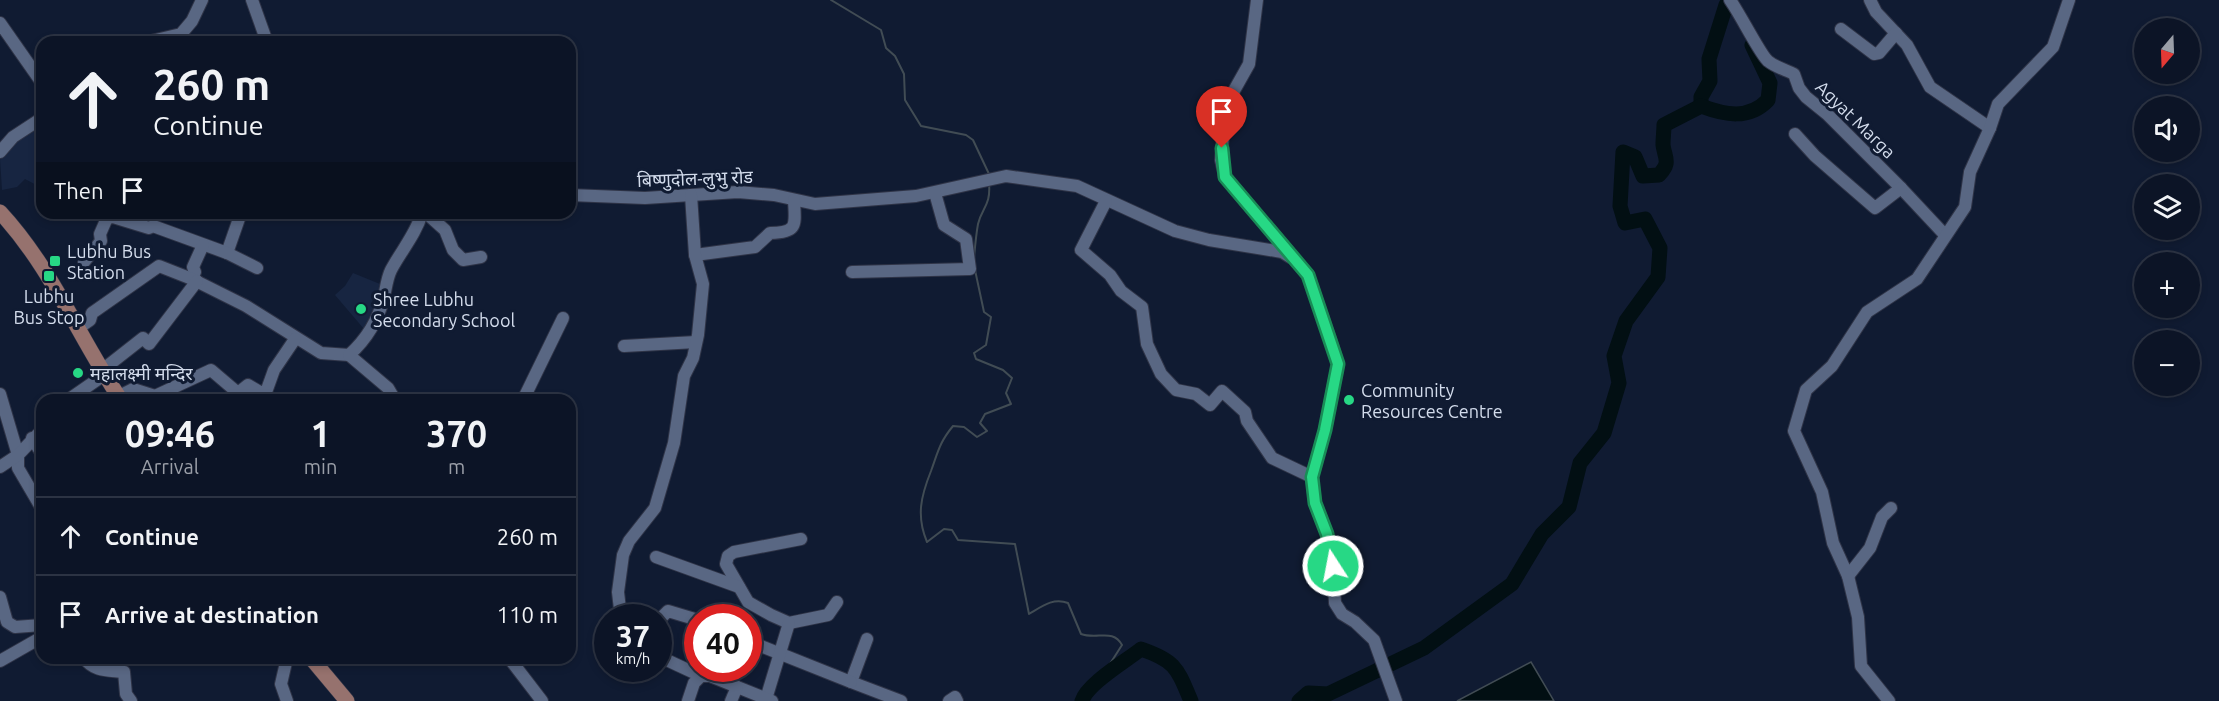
<!DOCTYPE html>
<html lang="en">
<head>
<meta charset="utf-8">
<style>
  :root { --surface:#0c1426; --page:#151d2e; --text:#f1f3f6; --muted:#9a9ea7; --line:#2c3343 }
  body { margin:0; font-family:Ubuntu,"Noto Sans Devanagari",sans-serif; background:var(--page); color:var(--text); height:100vh; display:flex; flex-direction:column; font-size:22px; white-space:nowrap }
  * { box-sizing:border-box; margin:0 }
  p { font-size:20px; color:var(--muted) }
  .icon { flex:none; width:33px; height:33px; fill:none; stroke:currentColor; stroke-width:2; stroke-linecap:round; stroke-linejoin:round }
  .map { position:relative; flex:1; overflow:hidden }
  .details { position:absolute; left:36px; top:394px; width:540px; height:270px; display:flex; flex-direction:column; background:var(--surface); border-radius:18px; box-shadow:0 3px 9px #0003,0 0 0 2px var(--line) }
  .details>* { flex:none }
  .guide { position:absolute; left:36px; top:36px; width:540px; height:183px; border-radius:18px; box-shadow:0 3px 9px #0003,0 0 0 2px var(--line); background:#0c1426; color:var(--text); overflow:hidden }
  .needle { width:39px; rotate:199deg }
  .fabs { position:absolute; left:2134px; top:18px; display:grid; gap:12px }
  .fabs a { display:grid; place-items:center; width:66px; height:66px; border-radius:50%; background:var(--surface); box-shadow:0 3px 9px #0003,0 0 0 2px var(--line); font-size:30px }
  .speed { position:absolute; left:594px; top:604px; display:flex; gap:12px; font-size:30px; font-weight:700; text-align:center }
  .speed>* { display:grid; place-content:center; width:78px; height:78px; border-radius:50%; background:var(--surface); box-shadow:0 3px 9px #0003,0 0 0 2px var(--line); line-height:1 }
  .speed small { font-size:15px; font-weight:400 }
  .speed .limit { border:9px solid #d22; background:#fff; color:#111 }
  .pin { position:absolute; display:grid; place-items:center; width:51px; height:51px; color:#fff; margin:-62px -26px; border-radius:50% 50% 50% 0; rotate:-45deg; box-shadow:0 0 6px #0007 }
  .pin .icon { rotate:45deg }
  .me { position:absolute; width:66px; margin:-33px; rotate:349deg; stroke-linejoin:round; filter:drop-shadow(0 0 4px #0008) }
  .turn { display:flex; align-items:center; gap:21px; height:126px; padding:0 18px; font-size:27px }
  .turn .icon { width:78px; height:78px; stroke-width:2.5 }
  .turn b { display:block; font-size:42px; line-height:51px }
  .then { display:flex; align-items:center; height:57px; padding:0 18px; background:#0003; gap:12px; font-size:22px }
  .eta { display:flex; justify-content:space-evenly; align-items:center; height:102px; text-align:center }
  .eta b { font-size:36px; font-weight:600; line-height:42px }
  ul { padding:0; list-style:none }
  li { display:flex; align-items:center; gap:18px; height:78px; padding:0 18px; border-top:2px solid var(--line) }
  li div { flex:1 }
  li b { display:block; font-size:22px }
  li em { font-style:normal }
  .map>svg:first-child { display:block }
  .built { fill:#172541 }
  .water { fill:#020f13; stroke:#414c54; stroke-width:1.5 }
  .lines { fill:none; stroke-linecap:round; stroke-linejoin:round }
  .stream { stroke:#414c54; stroke-width:2 }
  .river { stroke:#020f13; stroke-width:15 }
  .minor-casing { stroke:#2f3447; stroke-width:14 }
  .major-casing { stroke:#2f3447; stroke-width:16 }
  .minor { stroke:#596783; stroke-width:12 }
  .major { stroke:#96726e; stroke-width:15 }
  .route-casing { stroke:#198c56; stroke-width:15 }
  .route { stroke:#27d885; stroke-width:10 }
  .poi-dot { fill:#27d885; stroke:#101b32; stroke-width:2 }
  .labels { text-anchor:middle; dominant-baseline:central; stroke-width:6; stroke-linejoin:round; paint-order:stroke }
  .street-label { font-size:18px; fill:#d3dcec; stroke:#101b32 }
  .poi-label { font-size:18px; fill:#d3dcec; stroke:#101b32; text-anchor:start }
</style>
</head>
<body>
<div class="map">
<svg width="2219" height="701" viewBox="0 0 2219 701">
  <rect width="100%" height="100%" fill="#101b32"/>
  <g class="built">
    <path d="M34,122L42,133V188L25,179L17,187L2,190L0,159Z"/>
    <path d="M353,273L380,284V298L373,319L364,329L335,295L345,286Z"/>
  </g>
  <path class="water" d="M1531,662L1554,701H1457Z"/>
  <g class="lines">
    <g class="stream">
      <path d="M831,0L881,30L886,48L895,56L904,74L905,100L921,126L966,135L973,140L989,174"/>
      <path d="M974,258C975,247 976,235 978,224C982,207 991,206 989,183"/>
      <path d="M975,270L984,312L991,317L986,345L974,353L976,359L1003,370L1012,378L1006,393L1011,404L985,414L980,423L987,431L977,437L964,427L953,426C939,443 938,452 931,471C921,496 916,516 927,542L944,529L952,530L958,540L1015,544L1029,614C1041,607 1053,597 1068,603L1081,634C1097,640 1113,628 1122,645L1099,681"/>
    </g>
    <g class="river">
      <path d="M1701,106V97L1710,81L1709,59L1726,5"/>
      <path d="M1082,701C1087,684 1126,661 1141,649C1176,661 1177,668 1191,701"/>
      <path d="M1299,701L1308,693L1328,694L1424,648L1512,584L1542,534L1569,507L1580,463L1604,433L1619,383L1614,356L1626,321L1658,277L1660,248L1645,219L1625,223L1620,206L1623,152L1635,157L1643,176L1659,175C1671,162 1665,159 1663,145C1663,138 1664,131 1664,125L1701,106C1725,115 1749,120 1768,100L1770,83L1752,45"/>
    </g>
    <defs>
      <g id="minor">
        <path d="M252,0L267,42"/>
        <path d="M1257,0L1249,64L1231,96L1223,135L1221,160L1225,177L1308,275L1331,342L1338,364L1325,430L1312,477L1315,503L1327,534L1333,566L1335,603L1342,614L1355,622L1374,640L1396,701"/>
        <path d="M1730,0C1739,12 1761,56 1768,61C1775,67 1786,70 1794,74L1799,88L1806,97L1827,114L1901,188L1945,235"/>
        <path d="M1870,0L1876,12L1907,45L1930,87L1990,128"/>
        <path d="M0,23L42,83"/>
        <path d="M1841,29L1874,54L1879,53L1896,33"/>
        <path d="M147,42L181,34L192,21L202,0"/>
        <path d="M1795,134L1815,156L1875,208L1901,188"/>
        <path d="M0,152L13,137L42,118"/>
        <path d="M570,195L645,198L738,192L774,195L815,204L916,196L1006,176L1077,186L1175,231L1209,240L1282,252L1290,257"/>
        <path d="M1106,201L1081,250L1110,275L1121,291L1142,307L1147,344L1161,374L1176,390L1196,394L1210,405L1222,391L1245,412L1247,421L1272,458L1312,477"/>
        <path d="M426,213L445,230L453,250L463,260L481,257"/>
        <path d="M227,253L241,213"/>
        <path d="M695,255L755,247L770,233C799,233 795,224 794,200"/>
        <path d="M84,262L101,241L100,234L107,218L113,217L149,228L153,226L227,253L257,268"/>
        <path d="M852,272L970,269L966,239L944,225L935,193"/>
        <path d="M192,279L195,272L193,267L203,245"/>
        <path d="M80,327L90,320L92,313L159,266L192,279L246,306L321,353L349,355"/>
        <path d="M624,346L696,342"/>
        <path d="M101,371L143,338L149,344L197,281"/>
        <path d="M0,394L18,455V468L42,509"/>
        <path d="M68,400L104,375"/>
        <path d="M125,400V393L133,389L155,396L211,370L238,393L248,385L265,395L274,370L295,339"/>
        <path d="M395,400L388,388L349,355C367,339 378,321 384,297C386,288 387,278 391,270C401,251 416,234 422,213"/>
        <path d="M523,400L563,318"/>
        <path d="M32,438L42,454"/>
        <path d="M0,467L18,455L42,430"/>
        <path d="M801,539L734,552L728,556L726,564L748,602L771,615L789,623L828,615L837,602"/>
        <path d="M656,557L739,587"/>
        <path d="M1848,576L1870,548L1882,517L1891,508"/>
        <path d="M0,597L7,622L15,627L42,625"/>
        <path d="M621,618L618,592L623,555L629,541L655,508L674,443L684,376L693,358L698,335L703,284L695,255L691,195"/>
        <path d="M658,628L662,617L668,611L698,620"/>
        <path d="M867,639L851,682L901,701"/>
        <path d="M748,641L851,682"/>
        <path d="M658,656L701,676"/>
        <path d="M84,658C94,672 108,670 124,672L126,694L131,701"/>
        <path d="M287,658L281,684L287,701"/>
        <path d="M509,658L542,701"/>
        <path d="M0,661L42,637"/>
        <path d="M766,699L789,623"/>
        <path d="M688,701L694,683L701,676H710L772,701"/>
        <path d="M731,701L737,687"/>
        <path d="M949,701L955,697L957,701"/>
        <path d="M1889,701L1861,666L1858,617L1848,576L1833,543L1822,492L1794,431L1806,390L1832,366L1867,312L1917,279L1965,207L1970,172L1990,128L1998,104L2053,47L2069,0"/>
      </g>
      <g id="major">
        <path d="M0,212C52,268 79,338 121,400"/>
        <path d="M311,658L347,701"/>
      </g>
    </defs>
    <use href="#minor" class="minor-casing"/>
    <use href="#major" class="major-casing"/>
    <use href="#minor" class="minor"/>
    <use href="#major" class="major"/>
  </g>
  <g class="lines">
    <defs>
      <path id="route" d="M1222,148L1225,177L1308,275L1338,364L1325,430L1312,477L1315,503L1327,534L1333,566"/>
    </defs>
    <use href="#route" class="route-casing"/>
    <use href="#route" class="route"/>
  </g>
  <g class="poi-dot">
    <rect x="49" y="255" width="12" height="12" rx="3"/>
    <rect x="43" y="270" width="12" height="12" rx="3"/>
    <circle cx="361" cy="309" r="6"/>
    <circle cx="78" cy="373" r="6"/>
    <circle cx="1349" cy="400" r="6"/>
  </g>
  <g class="labels">
    <g class="street-label">
      <text transform="translate(1856 119) rotate(44)">Agyat Marga</text>
      <text transform="translate(695 178) rotate(-2)">बिष्णुदोल-लुभु रोड</text>
    </g>
    <g class="poi-label">
      <text x="67" y="251">Lubhu Bus<tspan x="67" dy="21">Station</tspan></text>
      <text x="49" y="296" text-anchor="middle">Lubhu<tspan x="49" dy="21">Bus Stop</tspan></text>
      <text x="373" y="299">Shree Lubhu<tspan x="373" dy="21">Secondary School</tspan></text>
      <text x="90" y="373">महालक्ष्मी मन्दिर</text>
      <text x="1361" y="390">Community<tspan x="1361" dy="21">Resources Centre</tspan></text>
    </g>
  </g>
</svg>
<div class="fabs">
<a><svg class="needle" viewBox="-14 -14 28 28"><path d="M0-13l5 13h-10z" fill="#e53935"/><path d="M0 13l5-13h-10z" fill="#9a9ea7"/></svg></a>
<a><svg class="icon" aria-label="sound" viewBox="0 0 24 24"><path d="M4 9h4l5-4v14l-5-4H4zM17 9q2 3 0 6"/></svg></a>
<a><svg class="icon" aria-label="layers" viewBox="0 0 24 24"><path d="M12 4l9 5-9 5-9-5zM3 14l9 5 9-5"/></svg></a>
<a>+</a>
<a>−</a>
</div>
<div class="speed"><div>37<small>km/h</small></div><div class="limit">40</div></div>
<div class="pin" style="left:1222px;top:148px;background:#d93025"><svg class="icon" aria-label="arrive" viewBox="0 0 24 24"><path d="M6 21V4h12l-3 4 3 4H6"/></svg></div>
<svg class="me" style="left:1333px;top:566px" viewBox="-20 -20 40 40"><circle r="17" fill="#27d885" stroke="#fff" stroke-width="3"/><path d="M0-11L8 9 0 5-8 9z" fill="#fff"/></svg>
<div class="guide">
<div class="turn"><svg class="icon" aria-label="ahead" viewBox="0 0 24 24"><path d="M12 20V5M6 11l6-6 6 6"/></svg><div><b>260 m</b>Continue</div></div>
<div class="then">Then<svg class="icon" aria-label="arrive" viewBox="0 0 24 24"><path d="M6 21V4h12l-3 4 3 4H6"/></svg></div>
</div>
<section class="details">
<div class="eta">
<div><b>09:46</b><p>Arrival</p></div>
<div><b>1</b><p>min</p></div>
<div><b>370</b><p>m</p></div>
</div>
<ul>
<li><svg class="icon" aria-label="ahead" viewBox="0 0 24 24"><path d="M12 20V5M6 11l6-6 6 6"/></svg><div><b>Continue</b></div><em>260 m</em></li>
<li><svg class="icon" aria-label="arrive" viewBox="0 0 24 24"><path d="M6 21V4h12l-3 4 3 4H6"/></svg><div><b>Arrive at destination</b></div><em>110 m</em></li>
</ul>
</section>
</div>
</body>
</html>
